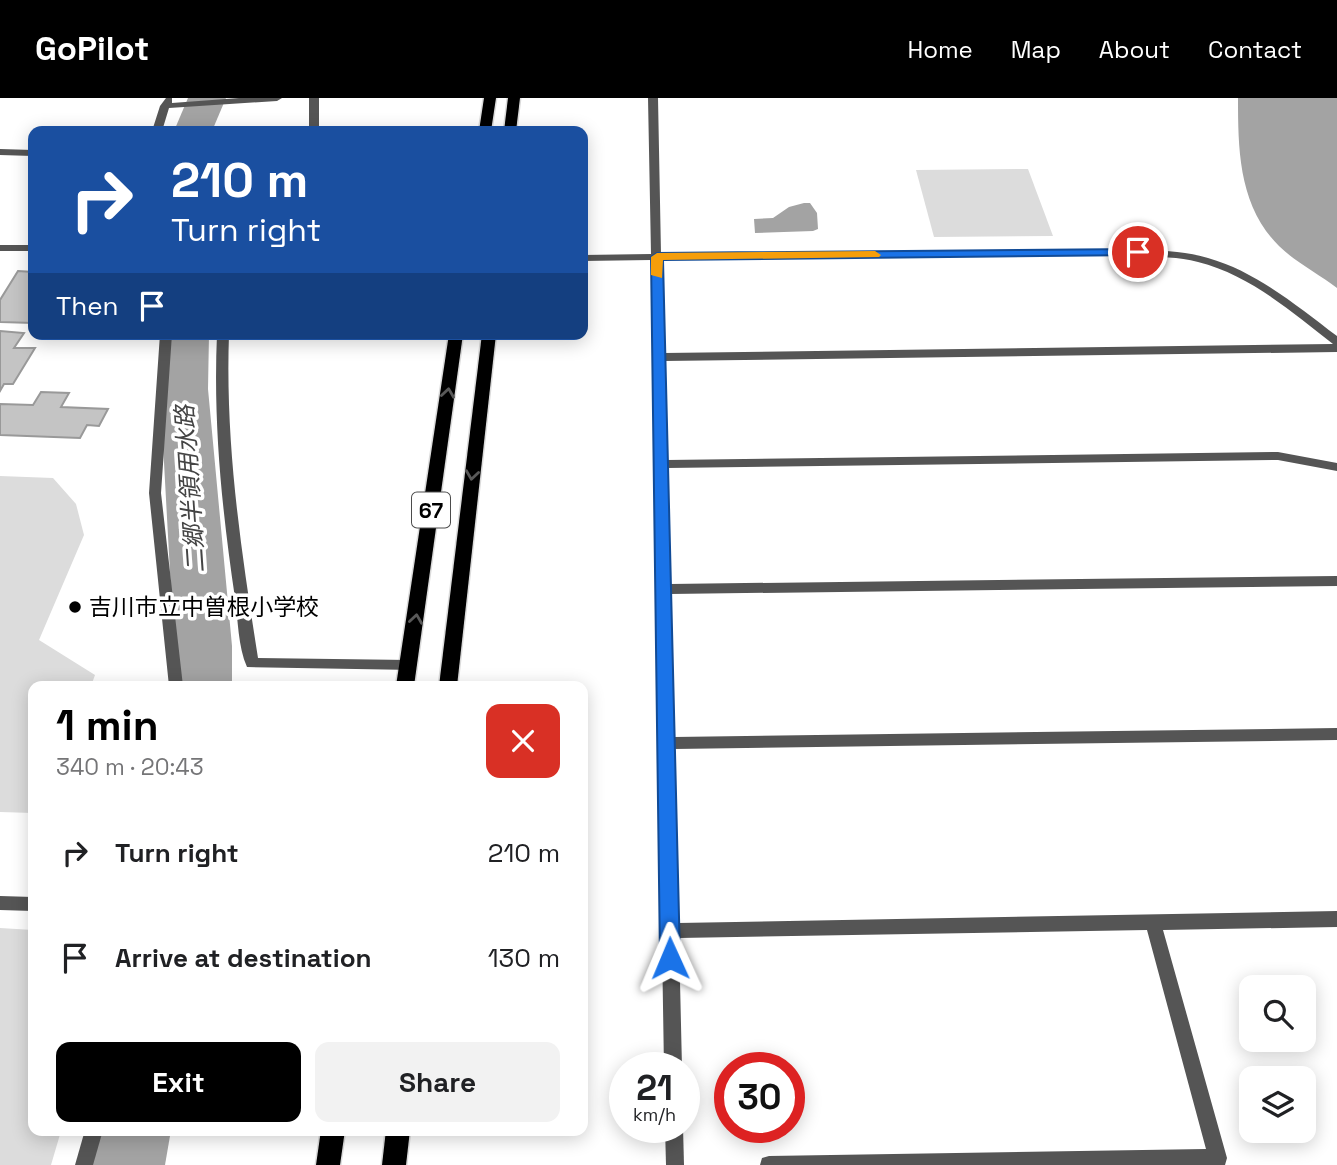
<!DOCTYPE html>
<html lang="en">
<head>
<meta charset="utf-8">
<style>
  :root { --surface:#fff; --page:#f2f2f2; --text:#202124; --muted:#757577; --accent:#000 }
  body { margin:0; font-family:"Space Grotesk","Noto Sans JP",sans-serif; background:var(--page); color:var(--text); height:100vh; display:flex; flex-direction:column; font-size:26px; white-space:nowrap }
  * { box-sizing:border-box; margin:0 }
  p { font-size:23px; color:var(--muted) }
  .icon { flex:none; width:38px; height:38px; fill:none; stroke:currentColor; stroke-width:2; stroke-linecap:round; stroke-linejoin:round }
  .map { position:relative; flex:1; overflow:hidden }
  .drawer { position:absolute; left:28px; top:583px; width:560px; height:455px; display:flex; flex-direction:column; background:var(--surface); border-radius:14px; box-shadow:0 4px 18px #0003 }
  .drawer>* { flex:none }
  .top-card { position:absolute; left:28px; top:28px; width:560px; height:214px; border-radius:14px; box-shadow:0 4px 18px #0003; background:#1a4fa0; color:#fff; overflow:hidden }
  .controls { position:absolute; left:1239px; top:877px; display:grid; gap:14px }
  .controls a { display:grid; place-items:center; width:77px; height:77px; border-radius:14px; background:var(--surface); box-shadow:0 4px 18px #0003; font-size:35px }
  .speed { position:absolute; left:609px; top:954px; display:flex; gap:14px; font-size:35px; font-weight:700; text-align:center }
  .speed>* { display:grid; place-content:center; width:91px; height:91px; border-radius:50%; background:var(--surface); box-shadow:0 4px 18px #0003; line-height:1 }
  .speed small { font-size:18px; font-weight:400 }
  .speed .limit { border:10px solid #d22; background:#fff; color:#111 }
  .pin { position:absolute; display:grid; place-items:center; width:60px; height:60px; color:#fff; margin:-30px; border:4px solid #fff; border-radius:50%; box-shadow:0 2px 7px #0007 }
  .me { position:absolute; width:77px; margin:-38px; rotate:359deg; stroke-linejoin:round; filter:drop-shadow(0 0 5px #0008) }
  .turn { display:flex; align-items:center; gap:24px; height:147px; padding:0 28px; font-size:32px }
  .turn .icon { width:91px; height:91px; stroke-width:2.5 }
  .turn b { display:block; font-size:49px; line-height:60px }
  .then { display:flex; align-items:center; height:66px; padding:0 28px; background:#0003; gap:14px; font-size:26px }
  .round { display:grid; place-items:center; flex:none; width:74px; height:74px; border-radius:14px; background:var(--page) }
  .summary { display:flex; align-items:center; justify-content:space-between; height:119px; padding:0 28px }
  h1 { font-size:42px; font-weight:700; line-height:52px; color:var(--accent) }
  .button { display:flex; gap:14px; margin-top:auto; padding:14px 28px }
  .button a { flex:1; height:80px; border-radius:14px; background:var(--accent); color:#fff; font-size:28px; font-weight:700; line-height:80px; text-align:center }
  .button a+a { background:var(--page); color:var(--text) }
  ul { padding:0; list-style:none }
  li { display:flex; align-items:center; gap:21px; height:105px; padding:0 28px }
  li div { flex:1 }
  li b { display:block; font-size:26px }
  li em { font-style:normal }
  header { display:flex; align-items:center; gap:42px; box-sizing:border-box; height:98px; padding:0 35px; background:var(--accent); color:#fff }
  header strong { font-size:33px }
  nav { display:flex; gap:38px; margin-inline-start:auto; font-size:24px }
  .map>svg:first-child { display:block }
  .green { fill:#dcdcdc }
  .water { fill:#a3a3a3 }
  .lines { fill:none; stroke-linecap:round; stroke-linejoin:round }
  .river { fill:#a3a3a3; fill-rule:evenodd }
  .building { fill:#c4c4c4; stroke:#999; stroke-width:2 }
  .primary-casing { stroke:#dbdbdb; stroke-width:3 }
  .minor { fill:#555; fill-rule:evenodd }
  .primary { fill:#000; fill-rule:evenodd }
  .oneway { stroke:#595959 }
  .route { fill:#1a73e8; stroke:#114b97; stroke-width:2 }
  .slow { fill:#f59e0b }
  .poi-dot { fill:#000; stroke:#fff; stroke-width:2.5 }
  .labels { text-anchor:middle; dominant-baseline:central; stroke-width:7; stroke-linejoin:round; paint-order:stroke }
  .shield { fill:#fff; stroke:#4c4c4c; stroke-width:2 }
  .shield-label { font-size:21px; font-weight:bold; fill:#000 }
  .poi-label { font-size:23px; fill:#000; stroke:#fff; text-anchor:start }
  .water-label { font-size:24px; font-style:italic; fill:#444; stroke:#fff }
</style>
</head>
<body>
<header>
<strong>GoPilot</strong>
<nav><a>Home</a><a>Map</a><a>About</a><a>Contact</a></nav>
</header>
<div class="map">
<svg width="1337" height="1067" viewBox="0 0 1337 1067">
  <rect width="100%" height="100%" fill="#fff"/>
  <g class="green">
    <path d="M1028,71L1053,138L934,139L916,72Z"/>
    <path d="M0,378L53,380L76,406L84,437L39,542L95,577L91,588H33V715L0,714Z"/>
    <path d="M0,830L33,832V1032L61,1033L51,1067H0Z"/>
  </g>
  <g class="water">
    <path d="M1238,0H1337V190C1319,176 1295,164 1279,148C1239,108 1238,53 1238,0Z"/>
    <path d="M804,105H810L817,115L818,131L813,133L755,135L754,121L773,120L789,109Z"/>
  </g>
  <g class="lines">
    <g class="river">
      <path d="M188,0H226L212,33H174Z"/>
      <path d="M163,236H209L208,291L232,548V588H172L174,548L160,291Z"/>
      <path d="M95,1032H171L165,1067H87Z"/>
    </g>
  </g>
  <g class="building">
    <path d="M18,173L33,174V225L0,224V202Z"/>
    <path d="M0,233L24,235L14,250H35L13,286H4L0,293Z"/>
    <path d="M41,294L69,295L61,309L108,311L99,328L87,327L80,340L0,337V306L33,307Z"/>
  </g>
  <g class="lines">
    <defs>
      <g id="primary">
        <path d="M484,0H496L491,33H479Z"/>
        <path d="M508,0H520L516,33H504Z"/>
        <path d="M449,236H463L414,588H396Z"/>
        <path d="M482,236H496L457,588H439Z"/>
        <path d="M321,1032H345L340,1067H316Z"/>
        <path d="M386,1032H410L406,1067H382Z"/>
      </g>
    </defs>
    <use href="#primary" class="primary-casing"/>
    <g class="minor">
      <path d="M166,0H172V5L239,0H282L277,3L169,10L162,33H152L160,8Z"/>
      <rect x="309" y="0" width="10" height="33"/>
      <path d="M648,0H658L661,156L1138,151C1161,153 1185,153 1208,160C1257,174 1297,208 1337,238V254L664,263L667,362L1278,354L1337,365V373L1278,362L667,370L670,486L1337,478V488L670,496L674,639L1337,630V642L674,651L678,825L1337,813V829L1163,832L1227,1060L1225,1067H760L762,1060L769,1058L1206,1051L1147,832L679,840L682,970H664L651,162L583,163V157L651,156ZM1138,157C1158,159 1179,159 1198,164C1250,177 1292,214 1333,246L664,255L662,162Z"/>
      <path d="M0,51L33,52V58L0,57Z"/>
      <rect x="0" y="147" width="33" height="6"/>
      <path d="M160,236H172L161,395L183,588H169L149,395Z"/>
      <path d="M217,236H229C225,346 241,452 258,560L409,562L414,564L416,568L414,572L247,569C238,549 238,521 235,500C222,412 213,325 217,236Z"/>
      <path d="M0,798L33,799V813L0,812Z"/>
      <path d="M665,1029H683L684,1067H666Z"/>
      <path d="M85,1032H103L93,1067H75Z"/>
    </g>
    <use href="#primary" class="primary"/>
  </g>
  <defs><path id="oneway-chevron" d="M-2-3.5L2.5 0L-2 3.5" fill="none" stroke-width="1.6" stroke-linecap="round" stroke-linejoin="round" transform="scale(1.75)"/></defs>
  <g class="oneway">
    <use href="#oneway-chevron" transform="translate(448 295) rotate(-82)"/>
    <use href="#oneway-chevron" transform="translate(472 377) rotate(98)"/>
    <use href="#oneway-chevron" transform="translate(416 521) rotate(-82)"/>
  </g>
  <path class="route" d="M1138,151L1144,154L1142,157L663,162L680,860L677,867L670,869L663,867L660,860L651,159L657,155Z"/>
  <path class="slow" d="M875,153L881,157L879,159L663,162L662,180L651,177V159L657,155Z"/>
  <circle class="poi-dot" cx="75" cy="509" r="7"/>
  <g class="labels">
    <rect class="shield" x="412" y="394.5" width="38" height="35" rx="5"/>
    <g class="shield-label">
      <text x="431" y="412">67</text>
    </g>
    <g class="poi-label">
      <text x="89" y="509">吉川市立中曽根小学校</text>
    </g>
    <g class="water-label">
      <text transform="translate(190 391) rotate(-94)">二郷半領用水路</text>
    </g>
  </g>
</svg>
<div class="controls">
<a><svg class="icon" aria-label="search" viewBox="0 0 24 24"><circle cx="10" cy="10" r="6"/><path d="M15 15l6 6"/></svg></a>
<a><svg class="icon" aria-label="layers" viewBox="0 0 24 24"><path d="M12 4l9 5-9 5-9-5zM3 14l9 5 9-5"/></svg></a>
</div>
<div class="speed"><div>21<small>km/h</small></div><div class="limit">30</div></div>
<div class="pin" style="left:1138px;top:154px;background:#d93025"><svg class="icon" aria-label="arrive" viewBox="0 0 24 24"><path d="M6 21V4h12l-3 4 3 4H6"/></svg></div>
<svg class="me" style="left:670px;top:860px" viewBox="-20 -20 40 40"><path d="M0-17L14 15 0 8-14 15z" fill="#1a73e8" stroke="#fff" stroke-width="4"/></svg>
<div class="top-card">
<div class="turn"><svg class="icon" aria-label="right" viewBox="0 0 24 24"><path d="M7 20v-9h11M14 6l5 5-5 5"/></svg><div><b>210 m</b>Turn right</div></div>
<div class="then">Then<svg class="icon" aria-label="arrive" viewBox="0 0 24 24"><path d="M6 21V4h12l-3 4 3 4H6"/></svg></div>
</div>
<section class="drawer">
<div class="summary"><div><h1>1 min</h1><p>340 m · 20:43</p></div><a class="round" style="background:#d93025;color:#fff"><svg class="icon" aria-label="close" viewBox="0 0 24 24"><path d="M6 6l12 12M18 6L6 18"/></svg></a></div>
<ul>
<li><svg class="icon" aria-label="right" viewBox="0 0 24 24"><path d="M7 20v-9h11M14 6l5 5-5 5"/></svg><div><b>Turn right</b></div><em>210 m</em></li>
<li><svg class="icon" aria-label="arrive" viewBox="0 0 24 24"><path d="M6 21V4h12l-3 4 3 4H6"/></svg><div><b>Arrive at destination</b></div><em>130 m</em></li>
</ul>
<div class="button"><a>Exit</a><a>Share</a></div>
</section>
</div>
</body>
</html>
